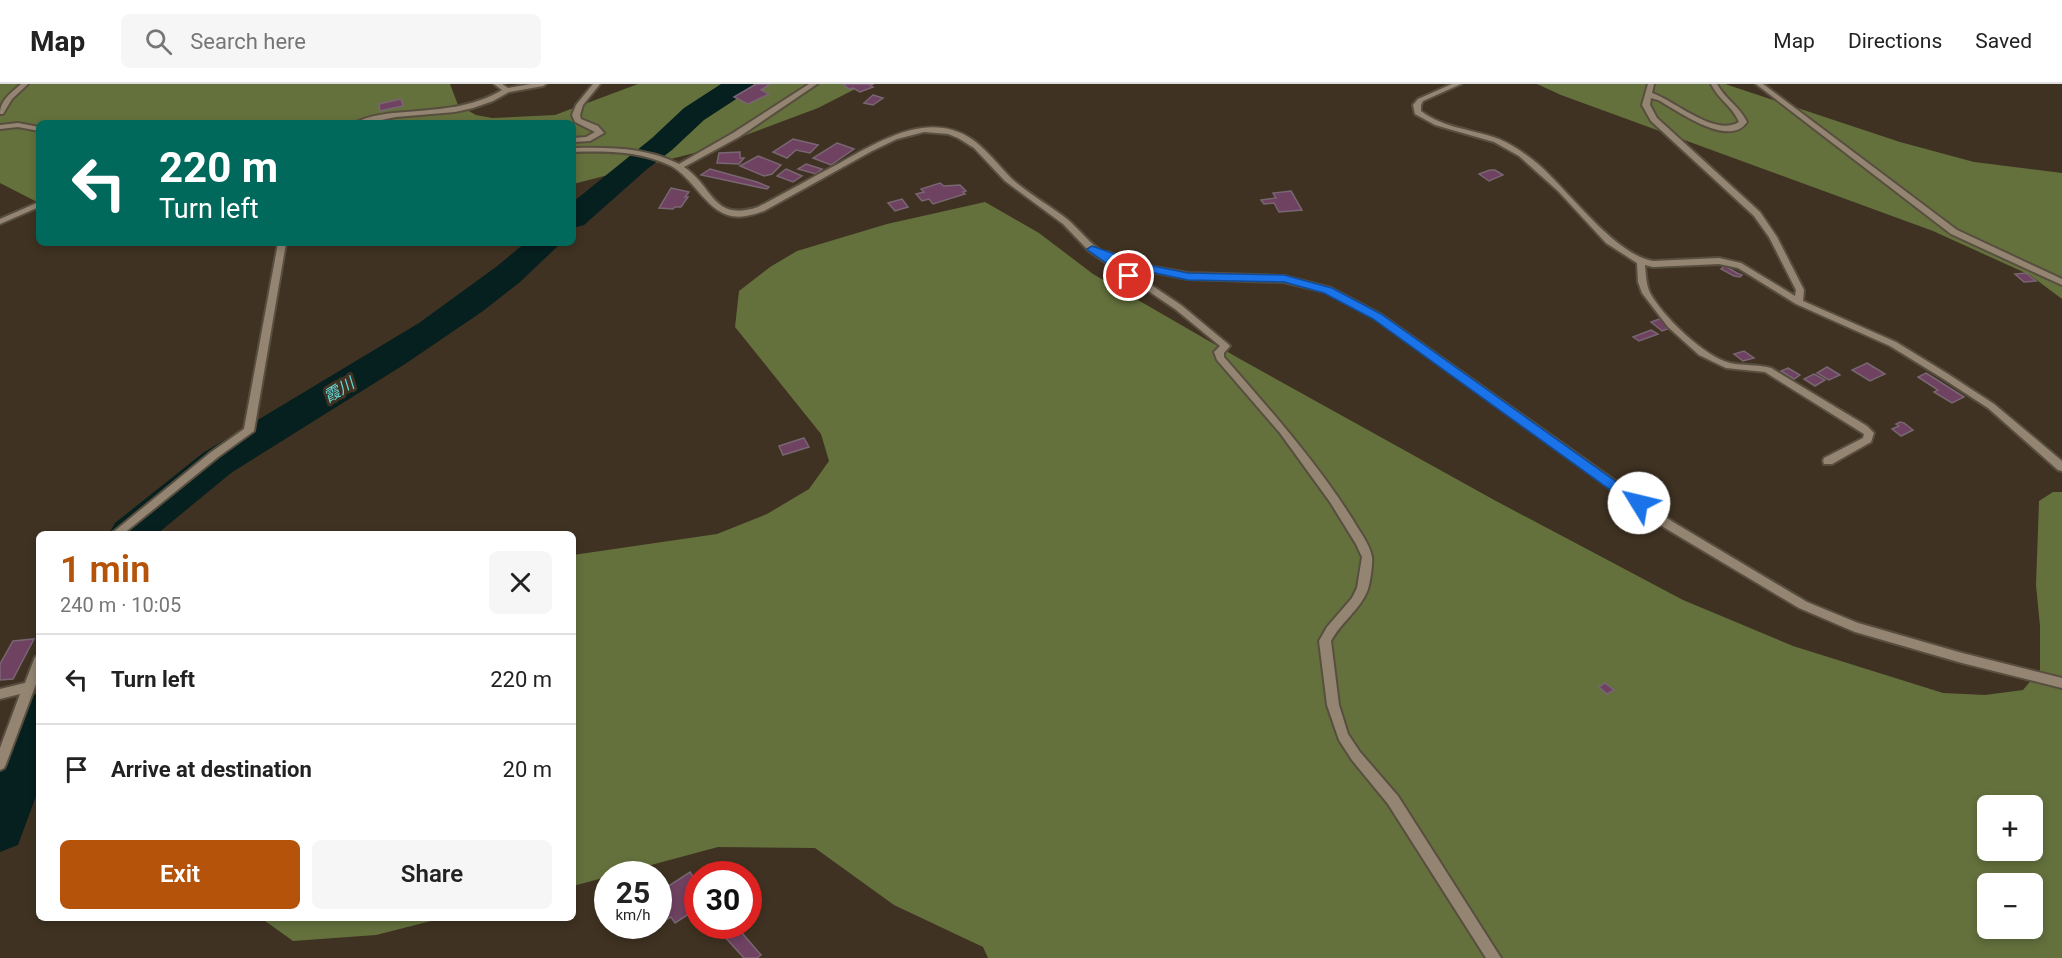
<!DOCTYPE html>
<html lang="en">
<head>
<meta charset="utf-8">
<style>
  :root { --surface:#fff; --page:#f6f6f6; --text:#222; --muted:#767676; --line:#e0e0e0; --accent:#b45309 }
  body { margin:0; font-family:Roboto,"Noto Sans JP",sans-serif; background:var(--page); color:var(--text); height:100vh; display:flex; flex-direction:column; font-size:22px; white-space:nowrap }
  * { box-sizing:border-box; margin:0 }
  p { font-size:20px; color:var(--muted) }
  .icon { flex:none; width:33px; height:33px; fill:none; stroke:currentColor; stroke-width:2; stroke-linecap:round; stroke-linejoin:round }
  .map { position:relative; flex:1; overflow:hidden }
  .sheet { position:absolute; left:36px; top:447px; width:540px; height:390px; display:flex; flex-direction:column; background:var(--surface); border-radius:9px; box-shadow:0 3px 9px #0003 }
  .sheet>* { flex:none }
  .top-card { position:absolute; left:36px; top:36px; width:540px; height:126px; border-radius:9px; box-shadow:0 3px 9px #0003; background:#00695c; color:#fff; overflow:hidden }
  .fabs { position:absolute; left:1977px; top:711px; display:grid; gap:12px }
  .fabs a { display:grid; place-items:center; width:66px; height:66px; border-radius:9px; background:var(--surface); box-shadow:0 3px 9px #0003; font-size:30px }
  .speed { position:absolute; left:594px; top:777px; display:flex; gap:12px; font-size:30px; font-weight:700; text-align:center }
  .speed>* { display:grid; place-content:center; width:78px; height:78px; border-radius:50%; background:var(--surface); box-shadow:0 3px 9px #0003; line-height:1 }
  .speed small { font-size:15px; font-weight:400 }
  .speed .limit { border:9px solid #d22; background:#fff; color:#111 }
  .pin { position:absolute; display:grid; place-items:center; width:51px; height:51px; color:#fff; margin:-26px; border:3px solid #fff; border-radius:50%; box-shadow:0 2px 6px #0007 }
  .me { position:absolute; width:66px; margin:-33px; rotate:306deg; stroke-linejoin:round; filter:drop-shadow(0 0 4px #0008) }
  .turn { display:flex; align-items:center; gap:21px; height:126px; padding:0 24px; font-size:27px }
  .turn .icon { width:78px; height:78px; stroke-width:2.5 }
  .turn b { display:block; font-size:42px; line-height:51px }
  .round { display:grid; place-items:center; flex:none; width:63px; height:63px; border-radius:9px; background:var(--page) }
  .headline { display:flex; align-items:center; justify-content:space-between; height:102px; padding:0 24px }
  h1 { font-size:36px; font-weight:600; line-height:45px; color:var(--accent) }
  .primary-button { display:flex; gap:12px; margin-top:auto; padding:12px 24px }
  .primary-button a { flex:1; height:69px; border-radius:9px; background:var(--accent); color:#fff; font-size:24px; font-weight:600; line-height:69px; text-align:center }
  .primary-button a+a { background:var(--page); color:var(--text) }
  ul { padding:0; list-style:none }
  li { display:flex; align-items:center; gap:18px; height:90px; padding:0 24px; border-top:2px solid var(--line) }
  li div { flex:1 }
  li b { display:block; font-size:22px }
  li em { font-style:normal }
  header { display:flex; align-items:center; gap:36px; box-sizing:border-box; height:84px; padding:0 30px; background:var(--surface); border-bottom:2px solid var(--line) }
  header strong { font-size:28px }
  nav { display:flex; gap:33px; margin-inline-start:auto; font-size:21px }
  .search { width:420px; height:54px; background:var(--page); display:flex; align-items:center; gap:15px; box-sizing:border-box; padding:0 21px; border-radius:9px; color:var(--muted); font-size:22px }
  .map>svg:first-child { display:block }
  .forest { fill:#64713d; fill-rule:evenodd }
  .lines { fill:none; stroke-linecap:round; stroke-linejoin:round }
  .river { fill:#061f1f; fill-rule:evenodd }
  .building { fill:#6f4262; stroke:#796673; stroke-width:1.5 }
  .minor-casing { stroke:#584e3f; stroke-width:4 }
  .minor { fill:#948573; fill-rule:evenodd }
  .route { fill:#1a73e8; stroke:#114b97; stroke-width:1.5 }
  .labels { text-anchor:middle; dominant-baseline:central; stroke-width:6; stroke-linejoin:round; paint-order:stroke }
  .water-label { font-size:16px; font-style:italic; fill:#65dcdc; stroke:#3f3222 }
</style>
</head>
<body>
<header>
<strong>Map</strong>
<div class="search"><svg class="icon" aria-label="search" viewBox="0 0 24 24"><circle cx="10" cy="10" r="6"/><path d="M15 15l6 6"/></svg>Search here</div>
<nav><a>Map</a><a>Directions</a><a>Saved</a></nav>
</header>
<div class="map">
<svg width="2062" height="874" viewBox="0 0 2062 874">
  <rect width="100%" height="100%" fill="#3f3222"/>
  <g class="forest">
    <path d="M0,0H450L458,21L476,31L492,34L555,31L638,0H865L818,24L706,66L573,100V39H39V119L0,99Z"/>
    <path d="M1537,0H1725L1900,58L1974,78L2062,89V215L2030,191L1933,147L1561,11Z"/>
    <path d="M985,118L1039,149L1093,190L1240,275L1496,417L1683,516L1793,562L1943,609L1985,611L2023,606L2040,586V542L2036,501L2039,417L2053,408H2062V874H988L983,863L894,821L815,764L718,763L573,802V471L717,450L767,430L809,405L829,377L821,350L735,243L739,207L770,183L797,167L887,140ZM1988,722H2032V766H1988ZM1988,800H2032V844H1988Z"/>
    <path d="M261,834H443L376,851L293,857Z"/>
  </g>
  <g class="lines">
    <g class="river">
      <path d="M721,0H754L750,6L704,36L672,66L646,86L584,141L573,144V118L652,54L684,24Z"/>
      <path d="M525,159H561L520,198L483,227L405,280L231,389L157,450H109L115,439L203,369L419,239L496,183Z"/>
      <path d="M39,609V704L18,761L0,768V671L22,615Z"/>
    </g>
  </g>
  <g class="building">
    <path d="M756,0H770L761,6L769,10L748,20L734,13Z"/>
    <path d="M843,0H874L870,1L873,3L860,8L853,4L849,5Z"/>
    <path d="M873,11L883,14L873,21L864,19Z"/>
    <path d="M401,15L403,22L380,27L379,20Z"/>
    <path d="M793,55L801,57L818,61L810,69L796,66L787,74L773,68Z"/>
    <path d="M837,59L854,65L831,81L813,74Z"/>
    <path d="M740,68V74H744L739,80L717,79L719,69Z"/>
    <path d="M758,72L781,81L772,90L764,92L740,82Z"/>
    <path d="M806,80L822,85L816,90L798,85Z"/>
    <path d="M710,85L757,98L769,103L767,105L701,91Z"/>
    <path d="M786,85L802,92L793,98L777,92Z"/>
    <path d="M1490,86H1495L1503,91L1489,97L1479,90Z"/>
    <path d="M940,99L944,102L960,101L966,107L963,108L965,110L933,120L929,115L922,117L916,110L924,108L921,105Z"/>
    <path d="M671,104L689,108L685,113H688L681,123H675L673,125L659,124Z"/>
    <path d="M1291,107L1302,126L1279,128L1274,119L1264,120L1261,116L1276,114L1273,109Z"/>
    <path d="M902,115L908,123L895,127L888,119Z"/>
    <path d="M1725,182L1737,189L1742,191L1740,193L1734,192L1721,185Z"/>
    <path d="M2026,189L2036,197L2024,198L2015,190Z"/>
    <path d="M1662,234L1673,243L1662,247L1651,238Z"/>
    <path d="M1651,246L1658,250L1639,257L1633,253Z"/>
    <path d="M1744,267L1754,274L1743,277L1734,270Z"/>
    <path d="M1867,279L1885,290L1870,297L1852,286Z"/>
    <path d="M1827,283L1840,291L1829,296L1817,289Z"/>
    <path d="M1788,284L1800,291L1794,295L1781,287Z"/>
    <path d="M1926,289L1964,313L1952,319L1934,308L1938,306L1918,293Z"/>
    <path d="M1814,290L1825,296L1815,302L1804,295Z"/>
    <path d="M1900,338L1904,339L1913,346L1901,352L1892,345L1899,342L1896,340Z"/>
    <path d="M804,354L809,363L783,371L779,362Z"/>
    <path d="M34,555L13,595L0,596V580L13,557Z"/>
    <path d="M1605,599L1614,606L1607,610L1599,603Z"/>
    <path d="M690,788L698,800V824L675,839L671,833L664,837L658,828V809Z"/>
    <path d="M736,842L761,871L757,874H744L724,852Z"/>
  </g>
  <g class="lines">
    <defs>
      <g id="minor">
        <path d="M21,0H28L12,15L3,30H0C0,16 11,9 21,0Z"/>
        <path d="M494,0H502L508,4L531,0H546L543,2L509,8L493,17L473,24L455,28L396,33L367,39H355C369,31 390,29 406,28C440,25 472,24 502,6Z"/>
        <path d="M593,0H600L583,21L580,31L581,35L598,42L604,49L590,57L573,58V54L586,53L595,48L575,38L572,31L576,21Z"/>
        <path d="M809,0H817L739,53L684,83C714,103 712,138 758,123C785,109 811,94 838,80C878,58 929,25 973,56C988,67 999,82 1012,95C1029,110 1049,121 1067,135C1080,146 1090,160 1104,169L1107,168L1143,181L1188,189L1284,192L1331,204L1380,230L1673,438L1807,518L1858,539L1962,569L2062,594V604L1962,579L1855,548L1799,524L1665,444L1374,234L1325,208L1284,198L1188,195L1138,185L1112,175L1181,221L1228,260L1230,262L1224,269V273C1270,326 1316,377 1353,436C1359,447 1370,460 1372,473C1373,479 1370,499 1368,505C1361,525 1341,538 1331,557L1339,621L1348,650L1360,668L1398,712L1501,874H1486L1388,720L1352,676L1339,656L1327,621L1319,557L1327,543L1352,514L1357,504L1362,473L1356,460L1330,418L1280,349L1217,276L1214,268L1220,262L1175,225L1089,167L1063,140L1005,97L974,64L958,54L948,50L924,48L897,55L872,67L764,127C758,129 752,131 746,132C709,139 697,94 669,81C639,67 605,67 573,68V64C608,63 646,63 679,80L733,49Z"/>
        <path d="M1452,0H1461L1423,17L1421,21V27C1445,45 1473,45 1499,55C1513,61 1526,70 1538,80C1568,106 1615,171 1653,177L1719,174L1741,179L1795,212L1796,206L1769,153L1754,132L1651,37L1642,21L1648,0H1654L1652,9C1677,18 1715,53 1739,38C1733,23 1718,15 1711,0H1717C1725,15 1740,23 1747,38C1729,65 1677,26 1658,16L1651,14L1650,21L1657,34L1760,128L1777,153L1804,206L1803,217L1896,258L1948,290L1994,320L2062,377V387L2058,386L1988,324L1942,294L1890,262L1796,220L1738,184L1719,180L1653,183L1645,181C1646,191 1646,200 1650,209C1663,232 1703,272 1730,279C1743,282 1757,280 1771,284L1867,342L1874,349L1871,358L1832,380H1824L1823,377L1824,374L1863,354L1864,350L1765,288L1726,284L1699,271L1668,243L1642,209L1638,198L1637,179L1606,159L1558,107L1519,72L1494,58L1435,41L1415,30L1413,21L1418,15Z"/>
        <path d="M1756,0H1763L1957,146L2062,195V201L1951,150Z"/>
        <path d="M18,39L39,43V47L18,43L0,45V41Z"/>
        <path d="M39,118V123L0,140V135Z"/>
        <path d="M278,159H286L254,347L218,373L123,450H111L210,369L244,345Z"/>
        <path d="M39,571V592L6,680L4,684L0,686V664L20,610L0,615V605L25,599L35,573Z"/>
      </g>
    </defs>
    <use href="#minor" class="minor-casing"/>
    <use href="#minor" class="minor"/>
  </g>
  <path class="route" d="M1092,162L1143,180L1188,189L1284,191L1332,204L1381,230L1646,419L1639,424L1634,423L1373,235L1324,209L1284,198L1188,196L1141,186L1117,178L1135,192L1129,195L1089,167L1087,165Z"/>
  <g class="labels">
    <g class="water-label">
      <text transform="translate(339 306) rotate(-31)">霞川</text>
    </g>
  </g>
</svg>
<div class="fabs">
<a>+</a>
<a>−</a>
</div>
<div class="speed"><div>25<small>km/h</small></div><div class="limit">30</div></div>
<div class="pin" style="left:1129px;top:192px;background:#d93025"><svg class="icon" aria-label="arrive" viewBox="0 0 24 24"><path d="M6 21V4h12l-3 4 3 4H6"/></svg></div>
<svg class="me" style="left:1639px;top:419px" viewBox="-20 -20 40 40"><circle r="19" fill="#fff"/><path d="M0-13L10 11 0 6-10 11z" fill="#1a73e8"/></svg>
<div class="top-card">
<div class="turn"><svg class="icon" aria-label="left" viewBox="0 0 24 24"><path d="M17 20v-9H6M10 6l-5 5 5 5"/></svg><div><b>220 m</b>Turn left</div></div>
</div>
<section class="sheet">
<div class="headline"><div><h1>1 min</h1><p>240 m · 10:05</p></div><a class="round"><svg class="icon" aria-label="close" viewBox="0 0 24 24"><path d="M6 6l12 12M18 6L6 18"/></svg></a></div>
<ul>
<li><svg class="icon" aria-label="left" viewBox="0 0 24 24"><path d="M17 20v-9H6M10 6l-5 5 5 5"/></svg><div><b>Turn left</b></div><em>220 m</em></li>
<li><svg class="icon" aria-label="arrive" viewBox="0 0 24 24"><path d="M6 21V4h12l-3 4 3 4H6"/></svg><div><b>Arrive at destination</b></div><em>20 m</em></li>
</ul>
<div class="primary-button"><a>Exit</a><a>Share</a></div>
</section>
</div>
</body>
</html>
